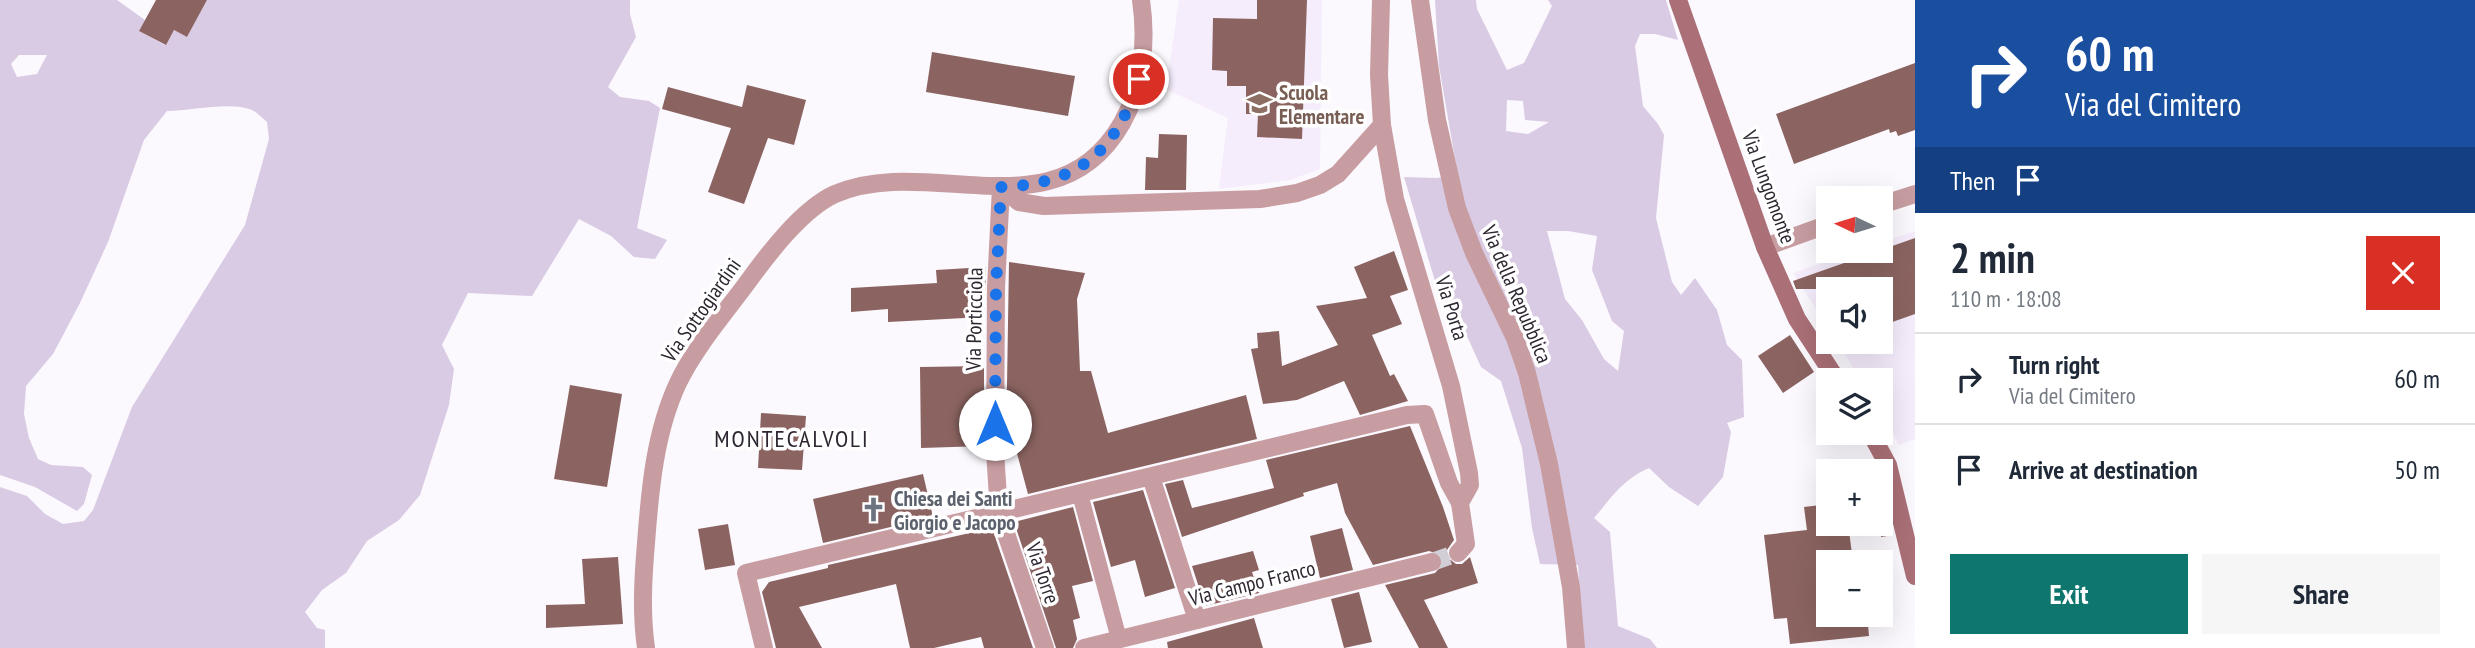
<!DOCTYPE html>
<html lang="en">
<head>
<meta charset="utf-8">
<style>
  :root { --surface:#fff; --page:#f6f6f7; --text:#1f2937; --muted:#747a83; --line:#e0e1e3; --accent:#0f766e }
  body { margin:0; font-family:"PT Sans Narrow",sans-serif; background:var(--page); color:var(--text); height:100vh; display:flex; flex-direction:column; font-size:26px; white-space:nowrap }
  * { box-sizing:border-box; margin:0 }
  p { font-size:23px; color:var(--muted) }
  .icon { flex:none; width:38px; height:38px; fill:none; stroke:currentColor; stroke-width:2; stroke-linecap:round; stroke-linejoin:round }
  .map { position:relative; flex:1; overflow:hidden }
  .sheet { display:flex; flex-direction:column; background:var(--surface); width:560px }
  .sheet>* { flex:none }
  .guide { background:#1a4fa0; color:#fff; overflow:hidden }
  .needle { width:46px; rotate:274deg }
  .controls { position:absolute; left:1816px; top:186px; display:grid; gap:14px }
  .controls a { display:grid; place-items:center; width:77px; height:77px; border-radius:0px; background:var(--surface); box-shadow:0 7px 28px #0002; font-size:35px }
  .pin { position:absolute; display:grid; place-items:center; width:60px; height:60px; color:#fff; margin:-30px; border:4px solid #fff; border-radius:50%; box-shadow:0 2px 7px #0007 }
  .me { position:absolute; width:77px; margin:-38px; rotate:0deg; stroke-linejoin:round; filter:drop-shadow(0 0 5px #0008) }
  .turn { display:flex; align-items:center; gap:24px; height:147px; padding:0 35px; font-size:32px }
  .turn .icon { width:91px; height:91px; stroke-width:2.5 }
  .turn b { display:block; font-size:49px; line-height:60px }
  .then { display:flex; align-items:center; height:66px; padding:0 35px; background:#0003; gap:14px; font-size:26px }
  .round { display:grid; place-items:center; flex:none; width:74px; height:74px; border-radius:0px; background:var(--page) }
  .headline { display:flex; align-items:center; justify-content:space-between; height:119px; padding:0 35px }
  h1 { font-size:42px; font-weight:800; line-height:52px }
  .button { display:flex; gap:14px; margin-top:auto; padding:14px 35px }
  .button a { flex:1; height:80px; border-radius:0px; background:var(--accent); color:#fff; font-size:28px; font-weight:800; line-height:80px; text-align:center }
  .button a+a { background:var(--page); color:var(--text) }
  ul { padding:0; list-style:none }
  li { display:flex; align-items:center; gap:21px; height:91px; padding:0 35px; border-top:2px solid var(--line) }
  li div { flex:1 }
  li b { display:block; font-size:26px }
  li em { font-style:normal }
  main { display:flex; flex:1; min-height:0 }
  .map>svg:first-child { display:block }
  .built { fill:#f5ecfc }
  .green { fill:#dacbe4; fill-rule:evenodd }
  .building { fill:#8b6461 }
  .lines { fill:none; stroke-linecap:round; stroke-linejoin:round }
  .street-tunnel { stroke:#d2ced5; stroke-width:18; stroke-dasharray:18 9; stroke-linecap:butt }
  .lane { stroke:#c79da1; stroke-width:16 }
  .street { stroke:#c79da1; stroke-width:18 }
  .secondary { stroke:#ab7077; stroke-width:18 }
  .route { stroke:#1a73e8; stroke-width:12; stroke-dasharray:0 21.6 }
  .labels { text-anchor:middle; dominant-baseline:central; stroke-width:7; stroke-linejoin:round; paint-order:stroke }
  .education-label { font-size:21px; font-weight:bold; fill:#785e54; stroke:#fff; text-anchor:start }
  .street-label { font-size:21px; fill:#2e2732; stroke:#fff }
  .worship-label { font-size:21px; font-weight:bold; fill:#5b616d; stroke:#fff; text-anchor:start }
  .quarter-label { font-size:24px; letter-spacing:2px; fill:#2e2732; stroke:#fff }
</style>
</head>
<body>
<main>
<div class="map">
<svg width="1915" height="648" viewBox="0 0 1915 648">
  <rect width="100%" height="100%" fill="#fbf8fe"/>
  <g class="built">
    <path d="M1179,0H1322L1320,169L1290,180L1219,189L1228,118L1166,89Z"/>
    <path d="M1915,231V439L1899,445L1881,412V380H1861L1837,341H1881V289H1829V329L1793,273L1859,250H1881V243Z"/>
  </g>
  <g class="green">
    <path d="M0,0H117L145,20L139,31L165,45L174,30L187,37L207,0H630V14L636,37L608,87L620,97L649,101L660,108L637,228L667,240L655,259L634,257L611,236L579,219L532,296L468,293L442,345L454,369L449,405L420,495L399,520L367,541L346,573L322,590L305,612L317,628L325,630V648H0V487L27,496L45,514L63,524L84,521L93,510L132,407L245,225L269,139L267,122C262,118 255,110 249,109C227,102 190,111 167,111L144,140L108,242L80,303L53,354L26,386L24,414L29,438L38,459L51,465L83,467L92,475L84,504L77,511L35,487L0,475ZM19,55H47L37,74L17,77L11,64Z"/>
    <path d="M1435,0H1476L1477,9L1507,70L1524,63L1552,6L1548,0H1666L1678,40L1655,34H1640L1635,46L1643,106L1658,124L1664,135L1656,218L1672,282L1681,295L1695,278L1717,310L1727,345L1742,360L1744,417L1727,423L1731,432L1723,477L1698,506L1669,487L1649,468C1622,480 1613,496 1594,518L1610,532L1618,626L1650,639L1657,648H1583L1578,565L1540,564L1532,528L1522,448L1501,381L1481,367L1466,334L1443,308L1404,177L1436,178L1458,176L1439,66ZM1507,100L1523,101L1525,120L1549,122L1528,134L1506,131ZM1547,231H1568L1597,236L1592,270L1612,321L1624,331L1618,371L1604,359L1582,320L1565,299Z"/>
  </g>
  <g class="building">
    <path d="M156,0H207L187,37L174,30L166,45L139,31Z"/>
    <path d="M1257,0H1307L1302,139L1257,137L1258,114H1246V86H1227V71L1212,70L1213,18L1257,19Z"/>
    <path d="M932,52L1075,76L1068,116L926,92Z"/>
    <path d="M1915,63V130L1898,136L1896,131L1890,133L1889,129L1794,164L1776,114Z"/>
    <path d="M747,85L806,100L794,145L768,138L744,204L708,192L731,128L662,109L668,87L742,107Z"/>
    <path d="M1159,134L1187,135L1186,190H1145L1146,157L1158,158Z"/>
    <path d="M1915,238V314L1881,326V289H1796L1793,281Z"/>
    <path d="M1394,251L1408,290L1390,296L1402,324L1372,335L1390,376L1394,374L1408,401L1360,415L1344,381L1297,400L1263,404L1251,349L1258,348L1257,333L1279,331L1282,366L1338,345L1316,306L1367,298L1354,267Z"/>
    <path d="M1009,262L1085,273L1077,299L1080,371H1091L1108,433L1246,395L1257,439L1028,494L1015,446H1006Z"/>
    <path d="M986,267L984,317L888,322V309L851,312V288L937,283L936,270Z"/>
    <path d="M1790,335L1814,372L1783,393L1758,356Z"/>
    <path d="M984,366V446L921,448L920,367Z"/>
    <path d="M570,385L622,394L607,487L554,479Z"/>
    <path d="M761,413L806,416L802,470L758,468Z"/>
    <path d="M1410,426L1443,507L1454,540L1447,550V557L1456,564H1462L1470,557L1478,583L1424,600L1448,648H1419L1385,585L1435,573L1443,564L1441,555L1429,551L1373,565L1345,513L1337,483L1303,493L1304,496L1182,537L1165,484L1183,480L1192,508L1234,498L1274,488L1266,460Z"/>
    <path d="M923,474L933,517L823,543L813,499Z"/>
    <path d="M1143,490L1175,588L1145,597L1135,560L1111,567L1093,502Z"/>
    <path d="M1884,497L1893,535L1881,537V498Z"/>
    <path d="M1829,504V523H1848L1853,562H1829V614H1867L1869,636L1790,644L1787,618L1774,619L1764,535L1807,530L1804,507Z"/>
    <path d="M1073,507L1093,581L1072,586L1080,618L1073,620L1077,639L1073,648H1056L1014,522Z"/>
    <path d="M728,524L735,565L705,570L698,529Z"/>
    <path d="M992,528L1033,648H984L981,637L934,648H910L896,584L799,607L822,648H776L762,592L769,582L828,568V565Z"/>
    <path d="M1342,528L1353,570L1320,578L1310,536Z"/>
    <path d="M1253,551L1259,570L1252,572L1259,593L1205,606L1192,566Z"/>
    <path d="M618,557L623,624L546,628V605L585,604L582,559Z"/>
    <path d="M1359,592L1372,642L1344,648L1331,599Z"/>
    <path d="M1254,618L1263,648H1168L1167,642Z"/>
  </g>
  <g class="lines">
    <path class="street-tunnel" d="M1432,562L1458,553"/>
    <path class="lane" d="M1080,494L1119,639"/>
    <g class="street">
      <path d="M1381,0L1379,75L1382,125L1395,199L1451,386L1469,473L1470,485L1460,503L1466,544L1458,553"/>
      <path d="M1420,0L1437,120L1457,208L1474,253L1515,338L1527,373L1549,464L1571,587L1576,648"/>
      <path d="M1001,187L996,288L995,451L999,513L1045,648"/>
      <path d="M1001,187L1019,202L1044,206L1260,199L1297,193L1320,185L1338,174L1382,125"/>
      <path d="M1881,205L1915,194"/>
      <path d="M1765,247L1829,224"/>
      <path d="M1151,477L1197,620"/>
      <path d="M646,648C641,613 643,578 646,543C650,489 655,432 678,383C694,349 724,314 747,283C768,254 802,209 835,194C929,153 1057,237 1122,123C1143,86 1147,41 1141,0"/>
      <path d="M764,648L746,573L1407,415L1425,414L1449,483L1460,503"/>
      <path d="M1084,648L1432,562"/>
    </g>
    <g class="secondary">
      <path d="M1678,0L1765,247L1797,319L1837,380"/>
      <path d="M1870,432L1888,465L1915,576"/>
    </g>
  </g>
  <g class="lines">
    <path class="route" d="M995,424L996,288L1001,187C1079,184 1116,152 1139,79"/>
  </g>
  <defs>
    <symbol id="school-bare" viewBox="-9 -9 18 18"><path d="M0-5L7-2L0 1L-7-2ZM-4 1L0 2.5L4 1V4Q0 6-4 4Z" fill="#8d6e63" stroke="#fff" stroke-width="2.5" paint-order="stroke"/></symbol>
    <symbol id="church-bare" viewBox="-9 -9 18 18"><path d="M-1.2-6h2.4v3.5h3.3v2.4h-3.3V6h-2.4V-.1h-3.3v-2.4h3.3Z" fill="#6b7280" stroke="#fff" stroke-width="2.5" paint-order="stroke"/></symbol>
  </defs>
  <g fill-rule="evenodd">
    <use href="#school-bare" x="1242" y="86" width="35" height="35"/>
    <use href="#church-bare" x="856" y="492" width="35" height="35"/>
  </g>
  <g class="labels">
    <g class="education-label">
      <text x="1279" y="92">Scuola<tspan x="1279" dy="24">Elementare</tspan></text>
    </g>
    <g class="street-label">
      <text transform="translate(1769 187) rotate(70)">Via Lungomonte</text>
      <text transform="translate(1517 294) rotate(67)">Via della Repubblica</text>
      <text transform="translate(1452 308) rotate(73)">Via Porta</text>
      <text transform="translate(701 310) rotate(-55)">Via Sottogiardini</text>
      <text transform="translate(974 319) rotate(-89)">Via Porticciola</text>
      <text transform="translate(1043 573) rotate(71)">Via Torre</text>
      <text transform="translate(1252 583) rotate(-14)">Via Campo Franco</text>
    </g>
    <g class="worship-label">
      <text x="894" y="498">Chiesa dei Santi<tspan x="894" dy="24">Giorgio e Jacopo</tspan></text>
    </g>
    <g class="quarter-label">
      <text x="792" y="438">MONTECALVOLI</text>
    </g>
  </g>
</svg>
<div class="controls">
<a><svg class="needle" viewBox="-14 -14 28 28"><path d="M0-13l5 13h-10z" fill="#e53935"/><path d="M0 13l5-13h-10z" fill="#747a83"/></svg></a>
<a><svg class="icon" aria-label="sound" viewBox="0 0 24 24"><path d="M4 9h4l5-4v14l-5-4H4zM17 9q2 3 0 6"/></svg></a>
<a><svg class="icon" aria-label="layers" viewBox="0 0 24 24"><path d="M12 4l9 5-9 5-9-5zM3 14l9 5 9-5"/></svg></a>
<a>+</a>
<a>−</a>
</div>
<div class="pin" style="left:1139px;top:79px;background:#d93025"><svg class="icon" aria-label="arrive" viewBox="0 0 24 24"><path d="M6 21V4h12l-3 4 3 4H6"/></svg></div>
<svg class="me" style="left:995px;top:424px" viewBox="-20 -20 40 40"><circle r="19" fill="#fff"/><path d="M0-13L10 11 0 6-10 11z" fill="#1a73e8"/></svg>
</div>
<section class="sheet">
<div class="guide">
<div class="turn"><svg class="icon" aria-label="right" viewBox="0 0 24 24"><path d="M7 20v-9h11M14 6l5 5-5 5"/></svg><div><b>60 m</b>Via del Cimitero</div></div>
<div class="then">Then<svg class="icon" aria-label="arrive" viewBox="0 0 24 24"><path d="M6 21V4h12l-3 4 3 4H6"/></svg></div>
</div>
<div class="headline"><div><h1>2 min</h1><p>110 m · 18:08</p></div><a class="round" style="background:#d93025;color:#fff"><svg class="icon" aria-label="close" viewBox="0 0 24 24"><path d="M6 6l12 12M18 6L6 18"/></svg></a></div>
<ul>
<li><svg class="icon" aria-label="right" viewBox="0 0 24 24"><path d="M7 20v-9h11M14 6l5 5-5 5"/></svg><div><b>Turn right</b><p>Via del Cimitero</p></div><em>60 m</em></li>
<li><svg class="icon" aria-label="arrive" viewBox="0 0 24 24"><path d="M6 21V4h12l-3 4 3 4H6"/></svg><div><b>Arrive at destination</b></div><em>50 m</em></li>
</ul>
<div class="button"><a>Exit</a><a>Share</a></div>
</section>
</main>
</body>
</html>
